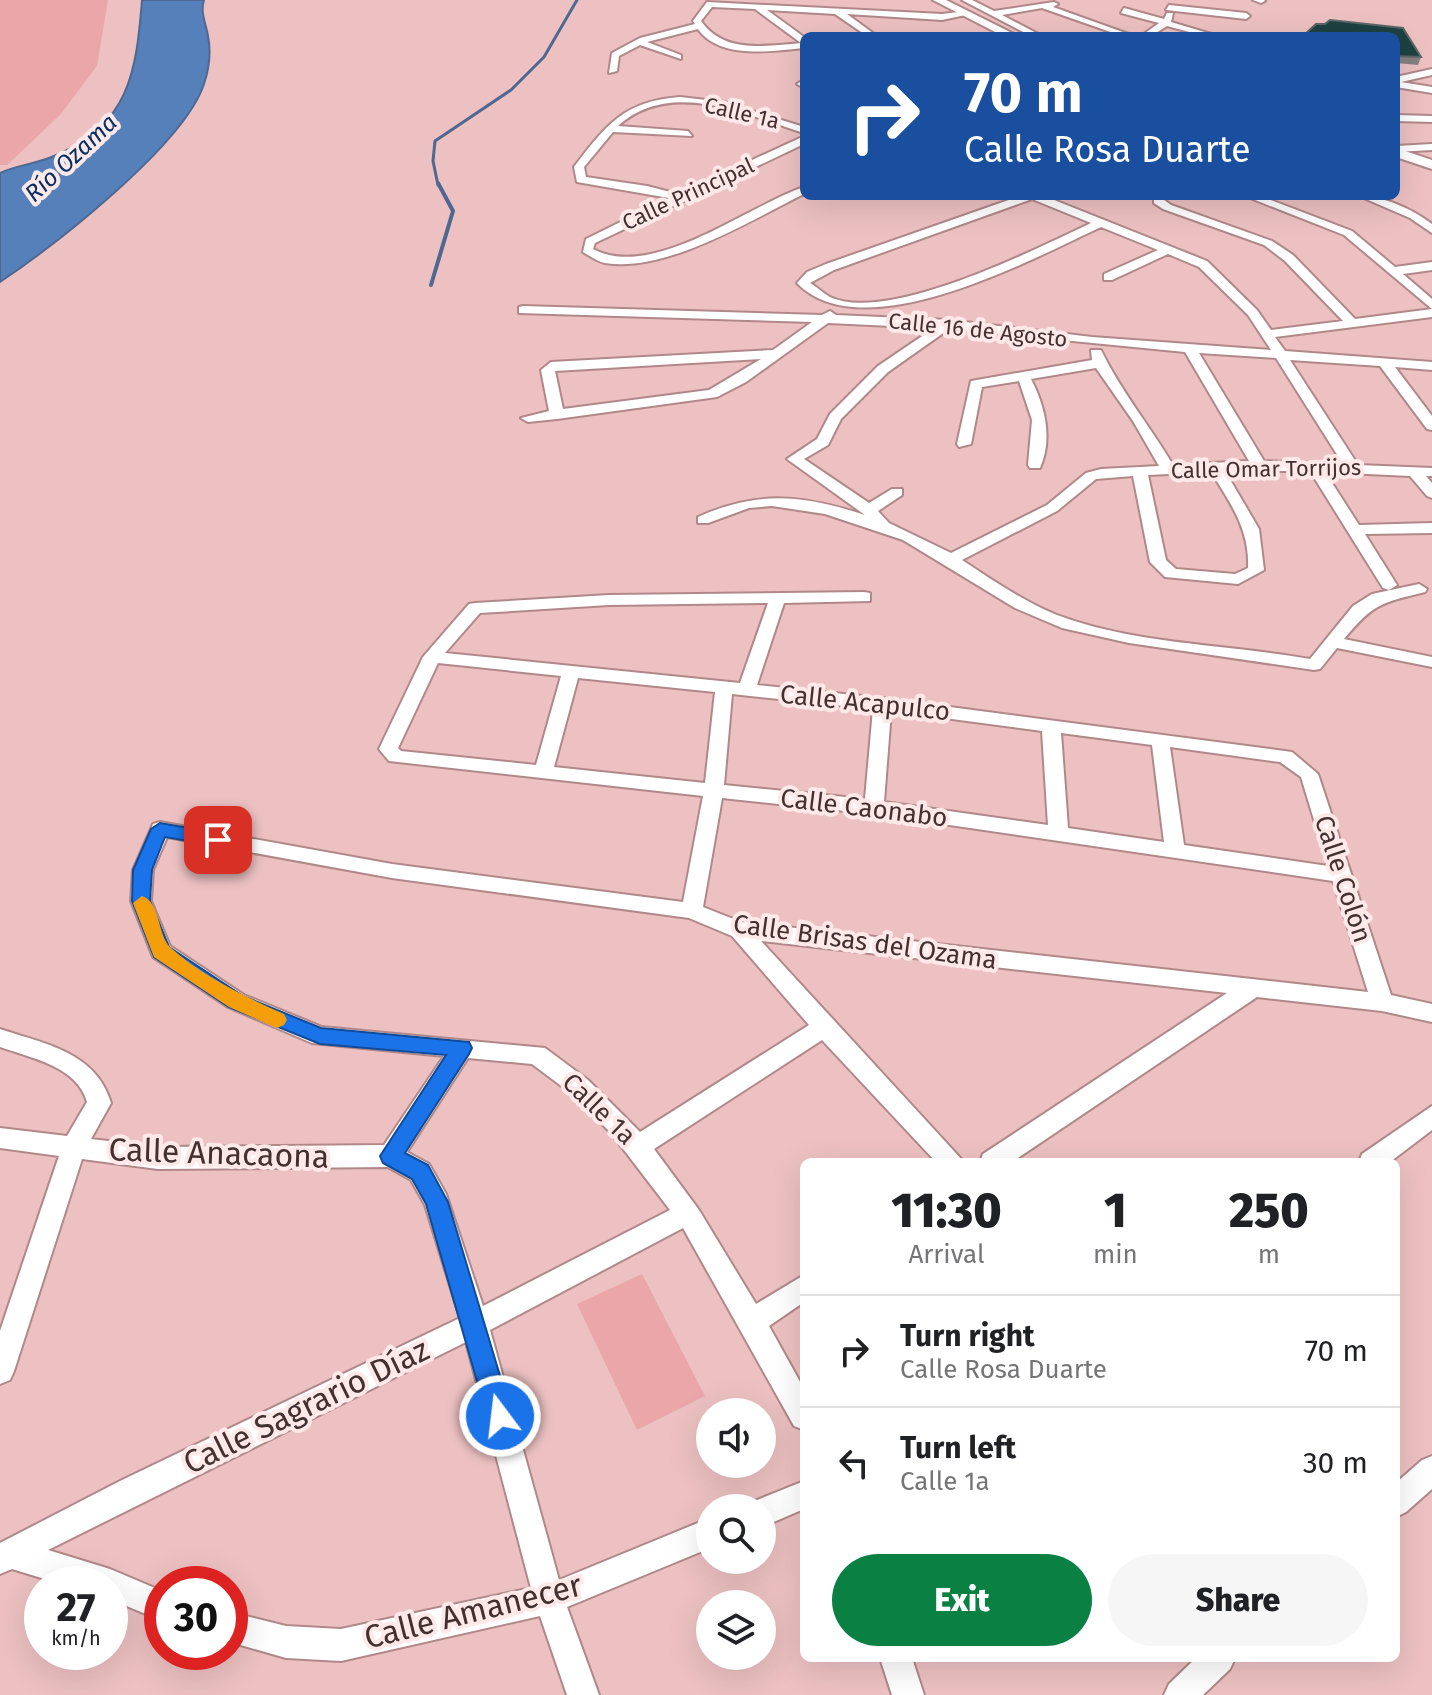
<!DOCTYPE html>
<html lang="en">
<head>
<meta charset="utf-8">
<style>
  :root { --surface:#fff; --page:#f6f6f6; --text:#202124; --muted:#757577; --line:#e0e0e0; --accent:#0b8043 }
  body { margin:0; font-family:"Fira Sans",sans-serif; background:var(--page); color:var(--text); height:100vh; display:flex; flex-direction:column; font-size:30px; white-space:nowrap }
  * { box-sizing:border-box; margin:0 }
  p { font-size:26px; color:var(--muted) }
  .icon { flex:none; width:44px; height:44px; fill:none; stroke:currentColor; stroke-width:2; stroke-linecap:round; stroke-linejoin:round }
  .map { position:relative; flex:1; overflow:hidden }
  .panel { position:absolute; left:800px; top:1158px; width:600px; height:504px; display:flex; flex-direction:column; background:var(--surface); border-radius:12px; box-shadow:0 8px 32px #0002 }
  .panel>* { flex:none }
  .banner { position:absolute; left:800px; top:32px; width:600px; height:168px; border-radius:12px; box-shadow:0 8px 32px #0002; background:#1a4fa0; color:#fff; overflow:hidden }
  .tools { position:absolute; left:696px; top:1398px; display:grid; gap:16px }
  .tools a { display:grid; place-items:center; width:80px; height:80px; border-radius:50%; background:var(--surface); box-shadow:0 8px 32px #0002; font-size:40px }
  .speed { position:absolute; left:24px; top:1566px; display:flex; gap:16px; font-size:40px; font-weight:700; text-align:center }
  .speed>* { display:grid; place-content:center; width:104px; height:104px; border-radius:50%; background:var(--surface); box-shadow:0 8px 32px #0002; line-height:1 }
  .speed small { font-size:20px; font-weight:400 }
  .speed .limit { border:12px solid #d22; background:#fff; color:#111 }
  .pin { position:absolute; display:grid; place-items:center; width:68px; height:68px; color:#fff; margin:-34px; border-radius:16px; box-shadow:0 4px 12px #0006 }
  .me { position:absolute; width:88px; margin:-44px; rotate:345deg; stroke-linejoin:round; filter:drop-shadow(0 0 6px #0008) }
  .turn { display:flex; align-items:center; gap:28px; height:168px; padding:0 32px; font-size:36px }
  .turn .icon { width:104px; height:104px; stroke-width:2.5 }
  .turn b { display:block; font-size:56px; line-height:68px }
  .eta { display:flex; justify-content:space-evenly; align-items:center; height:136px; text-align:center }
  .eta b { font-size:48px; font-weight:800; line-height:56px }
  .action { display:flex; gap:16px; margin-top:auto; padding:16px 32px }
  .action a { flex:1; height:92px; border-radius:48px; background:var(--accent); color:#fff; font-size:32px; font-weight:800; line-height:92px; text-align:center }
  .action a+a { background:var(--page); color:var(--text) }
  ul { padding:0; list-style:none }
  li { display:flex; align-items:center; gap:24px; height:112px; padding:0 32px; border-top:2px solid var(--line) }
  li div { flex:1 }
  li b { display:block; font-size:30px }
  li em { font-style:normal }
  .map>svg:first-child { display:block }
  .green { fill:#eba6a9 }
  .water { fill:#5580ba; stroke:#4f6891; stroke-width:2 }
  .lines { fill:none; stroke-linecap:round; stroke-linejoin:round }
  .stream-far1 { stroke:#4f6891; stroke-width:3 }
  .stream { stroke:#4f6891; stroke-width:4 }
  .minor-casing { stroke:#b18889; stroke-width:4 }
  .tertiary-casing { stroke:#b18889; stroke-width:4 }
  .minor { fill:#fff; fill-rule:evenodd }
  .tertiary { fill:#fff; fill-rule:evenodd }
  .wall { fill:#858182 }
  .building { fill:#1d4141; stroke:#5b6768; stroke-width:2 }
  .route { fill:#1a73e8; stroke:#114b97; stroke-width:2 }
  .slow { fill:#f59e0b }
  .labels { text-anchor:middle; dominant-baseline:central; stroke-width:8; stroke-linejoin:round; paint-order:stroke }
  .far-street-label { font-size:22px; fill:#423131; stroke:#ffe8e8 }
  .far-water-label { font-size:24px; font-style:italic; fill:#022f65; stroke:#ffe8e8 }
  .street-label { font-size:26px; fill:#423131; stroke:#ffe8e8 }
  .near-street-label { font-size:32px; fill:#423131; stroke:#ffe8e8 }
</style>
</head>
<body>
<div class="map">
<svg width="1432" height="1695" viewBox="0 0 1432 1695">
  <rect width="100%" height="100%" fill="#edc1c2"/>
  <g class="green">
    <path d="M0,0H108L97,66L60,115L7,165H0Z"/>
    <path d="M642,1274L705,1396L637,1430L577,1304Z"/>
  </g>
  <path class="water" d="M142,0H204C200,13 206,23 208,36C211,51 209,69 204,84C184,145 55,245 0,282V173C17,165 36,164 54,156C129,124 136,75 142,0Z"/>
  <g class="lines">
    <path class="stream-far1" d="M438,185L433,161L435,141L511,90L544,57L577,0"/>
    <path class="stream" d="M431,285L453,211L438,183"/>
    <defs>
      <g id="minor">
        <path d="M962,0H972L994,11L1054,2L1058,4L1053,7L1134,36H1122L1042,8L1002,15L1042,36H1031Z"/>
        <path d="M1253,0H1264L1265,1L1261,3Z"/>
        <path d="M707,2L942,14L966,11L970,14L942,20L847,14L877,36H867L835,14L767,10L804,37V48C772,51 720,60 698,29L647,42L681,55V59L640,45L619,56L617,71L609,73L612,53L640,38L695,24L693,21ZM712,7L755,9L801,43C766,46 724,54 701,21Z"/>
        <path d="M1169,5L1246,13L1250,16L1246,19L1166,10Z"/>
        <path d="M1124,8L1164,19L1167,13H1173L1171,22L1218,36H1204L1167,26L1151,36H1141L1159,23L1121,13Z"/>
        <path d="M1432,69V75L1401,82L1432,87V93L1396,87V77Z"/>
        <path d="M802,81L804,82V88L797,84Z"/>
        <path d="M680,97L724,102L804,127V133C746,115 671,78 618,126L688,131L692,136L613,132L584,167L586,177L647,186L678,194L800,138L804,137V144L595,243L593,249C653,281 747,206 804,187V194C751,220 666,273 605,263C598,262 590,256 583,252L586,239L669,198L577,182L574,167C606,125 624,101 680,97Z"/>
        <path d="M1396,115L1432,116V122L1396,121Z"/>
        <path d="M1432,144V150L1396,152V146Z"/>
        <path d="M1020,196H1044L1207,261L1257,310L1271,330L1343,321L1285,261L1264,245L1163,209L1154,203V196H1164V200L1171,205L1272,241L1293,255L1355,319L1432,309V317L1275,337L1285,351L1432,362V370L1395,367L1432,416V430L1427,429L1380,366L1290,360L1358,465L1432,468V476H1426L1432,483V498L1427,496L1410,476L1325,472L1359,525L1432,523V533L1365,534L1397,585L1389,590L1383,588L1310,471H1225L1259,529L1264,570L1238,584L1165,577L1150,562L1133,476L1096,479L1057,511L962,560C992,580 1023,601 1057,615C1137,645 1227,644 1310,659L1353,606L1372,594L1419,584L1427,589L1425,592C1381,603 1374,603 1344,639L1432,657V667L1337,648L1320,669L1314,670L1129,643L1062,628L1015,608L903,540L825,514L772,506L749,508L708,523H698V517C758,490 803,495 865,515L787,459L817,439L830,414L878,366L934,328L828,323L746,382L717,397L557,419L528,422L521,418L549,411L541,370L551,362L773,350L812,322L519,313V307L523,306L822,315L830,311L836,315L948,320L1092,337L1271,350L1248,315L1199,267L1168,254L1112,280H1104V274L1158,250L1101,227C1030,260 863,351 797,283L807,272L826,264ZM1032,199L1091,223C1036,249 888,324 830,297C823,293 817,287 810,283L834,270ZM949,329L1185,352L1249,461L1173,465C1150,426 1120,390 1101,350H1091L1092,360L971,381L957,444L959,447L971,444L982,387L1019,381L1032,420L1028,465L1030,468H1040C1053,439 1045,406 1031,379L1096,368L1133,421L1159,466L1101,469L1086,473L1047,505L951,553L889,523L878,511L902,495V489H892L869,503L804,459L828,445L841,419L888,372ZM1199,353L1276,358L1343,464L1264,461ZM761,359L709,390L563,409L555,371ZM1211,472C1230,502 1250,530 1248,568L1235,574L1176,569L1166,560L1148,475Z"/>
        <path d="M1245,196H1260L1352,231L1395,267L1432,262V270L1403,274L1432,299V309L1344,235Z"/>
        <path d="M1359,196C1384,196 1412,209 1432,224V233L1410,218Z"/>
        <path d="M864,592L870,593V601L784,603L757,685L882,698L1292,752L1318,774L1391,995L1432,1004V1022L1382,1011L1257,997L1012,1162H980L983,1154L1227,993L761,941L964,1162H936L822,1040L654,1149L699,1210L756,1304L804,1275V1302L769,1326L804,1389V1430L794,1426L683,1228L490,1330L559,1580L710,1518V1548L567,1607L599,1695H567L540,1616L341,1661L286,1658L230,1642V1612L286,1626L341,1629L531,1588L466,1342L48,1550L110,1569L162,1591V1621L110,1599V1584H61L12,1569L0,1574V1543L120,1481L460,1318L425,1205L411,1180L388,1167L158,1169L82,1159L14,1371L10,1380L0,1384V1331L59,1156L0,1148V1128L67,1136L87,1102C77,1066 31,1058 0,1047V1029C45,1044 96,1052 111,1103L91,1139L158,1147L384,1145L444,1056L312,1043L228,1007L153,957L131,901L133,870L153,824L160,822L392,864L683,902L703,796L389,761L379,749L423,657L469,604L475,603L609,595ZM768,603L740,683L445,653L480,613L609,605ZM438,663L561,676L536,765L401,751L398,748ZM578,678L715,692L705,783L554,767ZM732,694L873,709L865,799L724,785ZM891,711L1042,731L1048,825L884,802ZM1061,733L1152,745L1164,842L1068,828ZM1170,747L1280,762L1301,777L1328,866L1184,845ZM722,798L874,814L1333,881L1368,992L741,922L703,907ZM167,837L392,878L689,918L732,936L809,1025L640,1132L588,1080L545,1048L322,1027L244,995L170,946L151,901L153,870ZM468,1058L532,1064L572,1094L611,1133L670,1210L483,1306L446,1194L429,1164L407,1152Z"/>
        <path d="M1432,1106V1130L1390,1162H1359L1362,1154Z"/>
        <path d="M1432,1456V1489L1406,1512L1396,1517V1483L1422,1460Z"/>
        <path d="M804,1481V1509L762,1527V1508H749L752,1502Z"/>
        <path d="M880,1658H912L924,1695H892Z"/>
        <path d="M1196,1658H1235L1230,1669L1203,1695H1164L1169,1684Z"/>
      </g>
      <g id="tertiary">
        <path d="M933,0H946L1018,36H1003Z"/>
        <path d="M1396,148L1432,160V169L1396,157Z"/>
      </g>
    </defs>
    <use href="#minor" class="minor-casing"/>
    <use href="#tertiary" class="tertiary-casing"/>
    <use href="#minor" class="minor"/>
    <use href="#tertiary" class="tertiary"/>
  </g>
  <path class="wall" d="M1396,36L1421,57L1418,65L1396,63Z"/>
  <path class="building" d="M1330,20L1403,28L1421,57L1396,56V36H1303L1316,24H1325Z"/>
  <path class="route" d="M160,823L218,833L227,840L218,846L165,837L152,870L150,901L169,947L243,996L321,1028L469,1042L472,1048L469,1054L405,1153L428,1165L448,1202L512,1416L509,1425L500,1428L491,1425L487,1416L426,1204L412,1179L383,1163L380,1156L446,1055L320,1044L229,1007L154,957L132,901L133,870L151,829Z"/>
  <path class="slow" d="M142,896C161,902 157,936 171,948C202,976 246,997 284,1014L287,1020L284,1025L277,1028L229,1007L154,957L133,903Z"/>
  <g class="labels">
    <g class="far-street-label">
      <text transform="translate(742 113) rotate(13)">Calle 1a</text>
      <text transform="translate(688 194) rotate(-25)">Calle Principal</text>
      <text transform="translate(978 330) rotate(6)">Calle 16 de Agosto</text>
      <text transform="translate(1266 469) rotate(-1)">Calle Omar Torrijos</text>
    </g>
    <g class="far-water-label">
      <text transform="translate(71 158) rotate(-43)">Río Ozama</text>
    </g>
    <g class="street-label">
      <text transform="translate(865 703) rotate(6)">Calle Acapulco</text>
      <text transform="translate(864 808) rotate(7)">Calle Caonabo</text>
      <text transform="translate(1343 879) rotate(72)">Calle Colón</text>
      <text transform="translate(865 942) rotate(8)">Calle Brisas del Ozama</text>
      <text transform="translate(599 1109) rotate(44)">Calle 1a</text>
    </g>
    <g class="near-street-label">
      <text transform="translate(219 1153) rotate(2)">Calle Anacaona</text>
      <text transform="translate(306 1406) rotate(-26)">Calle Sagrario Díaz</text>
      <text transform="translate(473 1611) rotate(-14)">Calle Amanecer</text>
    </g>
  </g>
</svg>
<div class="tools">
<a><svg class="icon" aria-label="sound" viewBox="0 0 24 24"><path d="M4 9h4l5-4v14l-5-4H4zM17 9q2 3 0 6"/></svg></a>
<a><svg class="icon" aria-label="search" viewBox="0 0 24 24"><circle cx="10" cy="10" r="6"/><path d="M15 15l6 6"/></svg></a>
<a><svg class="icon" aria-label="layers" viewBox="0 0 24 24"><path d="M12 4l9 5-9 5-9-5zM3 14l9 5 9-5"/></svg></a>
</div>
<div class="speed"><div>27<small>km/h</small></div><div class="limit">30</div></div>
<div class="pin" style="left:218px;top:840px;background:#d93025"><svg class="icon" aria-label="arrive" viewBox="0 0 24 24"><path d="M6 21V4h12l-3 4 3 4H6"/></svg></div>
<svg class="me" style="left:500px;top:1416px" viewBox="-20 -20 40 40"><circle r="17" fill="#1a73e8" stroke="#fff" stroke-width="3"/><path d="M0-11L8 9 0 5-8 9z" fill="#fff"/></svg>
<div class="banner">
<div class="turn"><svg class="icon" aria-label="right" viewBox="0 0 24 24"><path d="M7 20v-9h11M14 6l5 5-5 5"/></svg><div><b>70 m</b>Calle Rosa Duarte</div></div>
</div>
<section class="panel">
<div class="eta">
<div><b>11:30</b><p>Arrival</p></div>
<div><b>1</b><p>min</p></div>
<div><b>250</b><p>m</p></div>
</div>
<ul>
<li><svg class="icon" aria-label="right" viewBox="0 0 24 24"><path d="M7 20v-9h11M14 6l5 5-5 5"/></svg><div><b>Turn right</b><p>Calle Rosa Duarte</p></div><em>70 m</em></li>
<li><svg class="icon" aria-label="left" viewBox="0 0 24 24"><path d="M17 20v-9H6M10 6l-5 5 5 5"/></svg><div><b>Turn left</b><p>Calle 1a</p></div><em>30 m</em></li>
</ul>
<div class="action"><a>Exit</a><a>Share</a></div>
</section>
</div>
</body>
</html>
